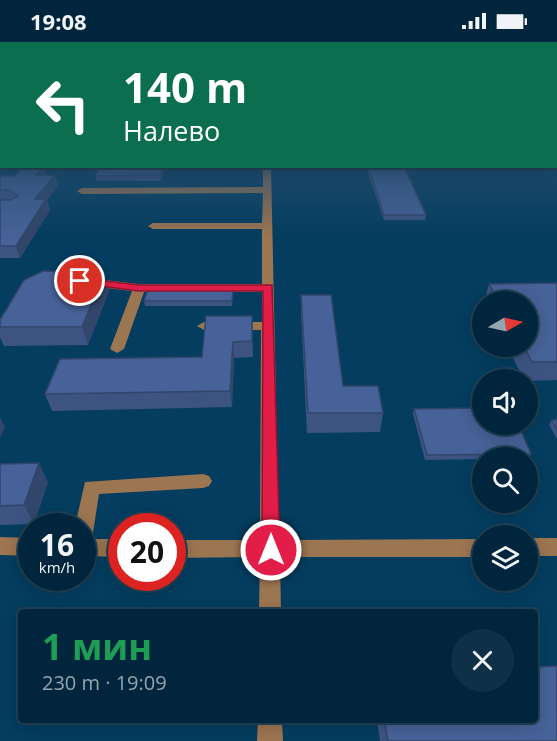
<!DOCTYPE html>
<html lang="ru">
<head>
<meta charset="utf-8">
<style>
  :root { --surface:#00253c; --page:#0e3147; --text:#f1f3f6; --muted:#95a5af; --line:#224256 }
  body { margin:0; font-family:"Open Sans",sans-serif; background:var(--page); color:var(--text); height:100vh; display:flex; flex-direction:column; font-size:22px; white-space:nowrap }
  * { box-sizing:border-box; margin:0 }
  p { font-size:20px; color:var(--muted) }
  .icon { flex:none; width:33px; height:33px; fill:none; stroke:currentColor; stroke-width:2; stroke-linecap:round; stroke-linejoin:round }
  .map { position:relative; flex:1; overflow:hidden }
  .sheet { position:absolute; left:18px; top:567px; width:520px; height:114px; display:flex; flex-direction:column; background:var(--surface); border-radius:6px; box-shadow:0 3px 15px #0003,0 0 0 2px var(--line) }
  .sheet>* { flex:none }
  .guide { position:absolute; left:0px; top:0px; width:558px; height:126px; box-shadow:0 3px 15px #0003,0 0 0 2px var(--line); background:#0b6e4f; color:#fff; overflow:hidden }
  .needle { width:39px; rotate:81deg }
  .fabs { position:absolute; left:472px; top:249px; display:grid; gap:12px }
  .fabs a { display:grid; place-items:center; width:66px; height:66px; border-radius:50%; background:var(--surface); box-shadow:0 3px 15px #0003,0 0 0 2px var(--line); font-size:30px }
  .speed { position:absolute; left:18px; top:471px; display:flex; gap:12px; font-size:30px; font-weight:700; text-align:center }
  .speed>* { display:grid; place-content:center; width:78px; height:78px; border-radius:50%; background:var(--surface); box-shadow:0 3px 15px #0003,0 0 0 2px var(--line); line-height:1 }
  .speed small { font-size:15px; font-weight:400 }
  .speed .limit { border:9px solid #d22; background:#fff; color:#111 }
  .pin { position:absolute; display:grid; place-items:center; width:51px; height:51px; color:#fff; margin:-26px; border:3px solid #fff; border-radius:50%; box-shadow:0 2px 6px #0007 }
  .me { position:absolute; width:66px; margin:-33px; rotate:0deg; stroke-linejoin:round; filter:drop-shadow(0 0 4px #0008) }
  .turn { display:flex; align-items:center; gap:21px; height:126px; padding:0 24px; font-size:27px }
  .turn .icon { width:78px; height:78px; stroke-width:2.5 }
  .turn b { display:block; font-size:42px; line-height:51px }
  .round { display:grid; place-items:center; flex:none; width:63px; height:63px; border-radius:32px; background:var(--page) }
  .headline { display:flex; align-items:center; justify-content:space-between; height:102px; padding:0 24px }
  h1 { font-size:36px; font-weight:700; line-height:45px; color:#1e9e55 }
  .status { display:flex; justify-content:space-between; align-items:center; height:42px; padding:0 30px; background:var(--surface); direction:ltr }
  .status svg { height:16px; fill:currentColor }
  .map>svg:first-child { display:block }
  .built { fill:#043d5f; fill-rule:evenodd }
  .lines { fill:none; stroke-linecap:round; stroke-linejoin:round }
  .minor { fill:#9c7551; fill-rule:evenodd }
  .wall { fill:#3d5483 }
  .shaded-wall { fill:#32456a }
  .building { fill:#476298; stroke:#32456a; stroke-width:1.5 }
  .route { fill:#e11d48; stroke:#92132f; stroke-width:1.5 }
</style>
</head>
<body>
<div class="status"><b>19:08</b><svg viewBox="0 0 49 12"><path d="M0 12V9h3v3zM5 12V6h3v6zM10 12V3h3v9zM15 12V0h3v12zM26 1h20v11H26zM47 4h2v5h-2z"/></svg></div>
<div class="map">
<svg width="557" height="699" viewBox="0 0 557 699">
  <rect width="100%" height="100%" fill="#003150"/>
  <path class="built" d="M0,97L2,124H556L557,97V699H0ZM483,260H528V304H483ZM483,338H528V382H483ZM483,416H528V460H483ZM32,484H82V536H32ZM122,484H172V536H122ZM483,494H528V538H483ZM21,570H536V678H21Z"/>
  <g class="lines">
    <g class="minor">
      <rect x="556" y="110" width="1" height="4"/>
      <rect x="0" y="115" width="2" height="4"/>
      <path d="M263,124H271L279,498L483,497V515H280L281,570H259L260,515L172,516V498H260L261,288H204L197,284L204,280H262V250H144L124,307L117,311L110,307L132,249L88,244L82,240L88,236L139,242H262V187H153L148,184L153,181H262L263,151L82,152L77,149L82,146L263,145Z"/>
      <path d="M203,432L209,434L212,439L209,444L203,446L99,452L92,497H122V515L82,514V484H75L85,440Z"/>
      <path d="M0,495L32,496V514L0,513Z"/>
      <rect x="528" y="496" width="29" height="18"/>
      <path d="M258,678H282L283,699H257Z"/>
    </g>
  </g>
  <g class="wall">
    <path d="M165,124L161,139H97L95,134Z"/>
    <path d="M369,127L426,173L425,178H384L368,131Z"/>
    <path d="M55,133L58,144L47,158L50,168L20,216H0V134Z"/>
    <path d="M104,231L109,249L88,303L4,304L0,295V278Z"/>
    <path d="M557,241V338L528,339V338H524L507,304H528V260H484L489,242Z"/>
    <path d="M233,252L232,264H145L144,259Z"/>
    <path d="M301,253L343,344L383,371L380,390L307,391L301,272Z"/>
    <path d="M252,274L253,315L234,316L232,365L52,369L45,352L202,315Z"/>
    <path d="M414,367L531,412L529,417H528V416H483V417L425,418L413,372Z"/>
    <path d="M552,378H557V397L549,383Z"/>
    <path d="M0,422L48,440L34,482L0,483Z"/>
    <path d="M377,678H536L557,699H380Z"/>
  </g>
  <g class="shaded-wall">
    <path d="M163,124H165L161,139L160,133Z"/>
    <path d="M44,126L47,136L36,133Z"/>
    <path d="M55,133L58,144L47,158L50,168L20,216L16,204L35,157Z"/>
    <path d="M104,231L109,249L88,303L82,285Z"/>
    <path d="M233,300L234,316L232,365L230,349Z"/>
    <path d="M0,375L5,385L0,396Z"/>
    <path d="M39,421L48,440L34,482L24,463Z"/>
  </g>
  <g class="building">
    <path d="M100,124H163L160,133L95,134Z"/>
    <path d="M24,125L44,126L36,133H55L35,157H46L16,204H0V158H10L18,154L10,148H0V134H14Z"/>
    <path d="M369,127H405L426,173H384Z"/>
    <path d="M43,229L104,231L82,285H0V278L24,238Z"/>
    <path d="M557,241V320H532L524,304H528V260H499L489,242Z"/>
    <path d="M148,247H233L232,259H144Z"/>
    <path d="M301,253H331L343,344H378L383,371H308Z"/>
    <path d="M206,274H252V299L233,300L230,349L45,352L60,317L202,315Z"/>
    <path d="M483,366V382H518L531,412L427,413L414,367Z"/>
    <path d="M552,378H557V388Z"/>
    <path d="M39,421L24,463L0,464V422Z"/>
    <path d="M557,624V699H388L384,678H536V625Z"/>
  </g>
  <linearGradient id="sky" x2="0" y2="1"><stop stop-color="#001b2c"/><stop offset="0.5" stop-color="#264e6f"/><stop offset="1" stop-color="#264e6f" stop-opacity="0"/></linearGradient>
  <rect width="557" height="195" fill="url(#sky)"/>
  <path class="route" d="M80,236L139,243H272L280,508L277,513L271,516L264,513L262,508L263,249H139L76,241L75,239Z"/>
</svg>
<div class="fabs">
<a><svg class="needle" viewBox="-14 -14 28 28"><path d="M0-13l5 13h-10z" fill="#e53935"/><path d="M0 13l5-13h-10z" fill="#95a5af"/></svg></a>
<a><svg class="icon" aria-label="sound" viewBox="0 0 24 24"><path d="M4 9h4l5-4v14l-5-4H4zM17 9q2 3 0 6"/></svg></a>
<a><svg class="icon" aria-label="search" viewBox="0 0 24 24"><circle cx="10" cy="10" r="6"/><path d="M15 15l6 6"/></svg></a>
<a><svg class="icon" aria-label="layers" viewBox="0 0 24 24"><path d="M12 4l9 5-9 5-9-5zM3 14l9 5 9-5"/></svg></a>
</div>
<div class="speed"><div>16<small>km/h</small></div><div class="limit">20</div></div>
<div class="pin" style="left:80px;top:239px;background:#d93025"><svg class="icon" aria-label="arrive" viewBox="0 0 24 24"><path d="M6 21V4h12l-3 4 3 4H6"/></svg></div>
<svg class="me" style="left:271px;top:508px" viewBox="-20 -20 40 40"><circle r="17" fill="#e11d48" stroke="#fff" stroke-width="3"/><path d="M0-11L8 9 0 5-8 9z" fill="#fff"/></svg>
<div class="guide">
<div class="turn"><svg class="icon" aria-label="left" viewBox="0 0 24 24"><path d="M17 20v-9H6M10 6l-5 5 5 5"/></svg><div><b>140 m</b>Налево</div></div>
</div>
<section class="sheet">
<div class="headline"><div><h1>1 мин</h1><p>230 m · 19:09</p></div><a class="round"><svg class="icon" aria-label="close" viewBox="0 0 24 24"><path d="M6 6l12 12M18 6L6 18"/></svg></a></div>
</section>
</div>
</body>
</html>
